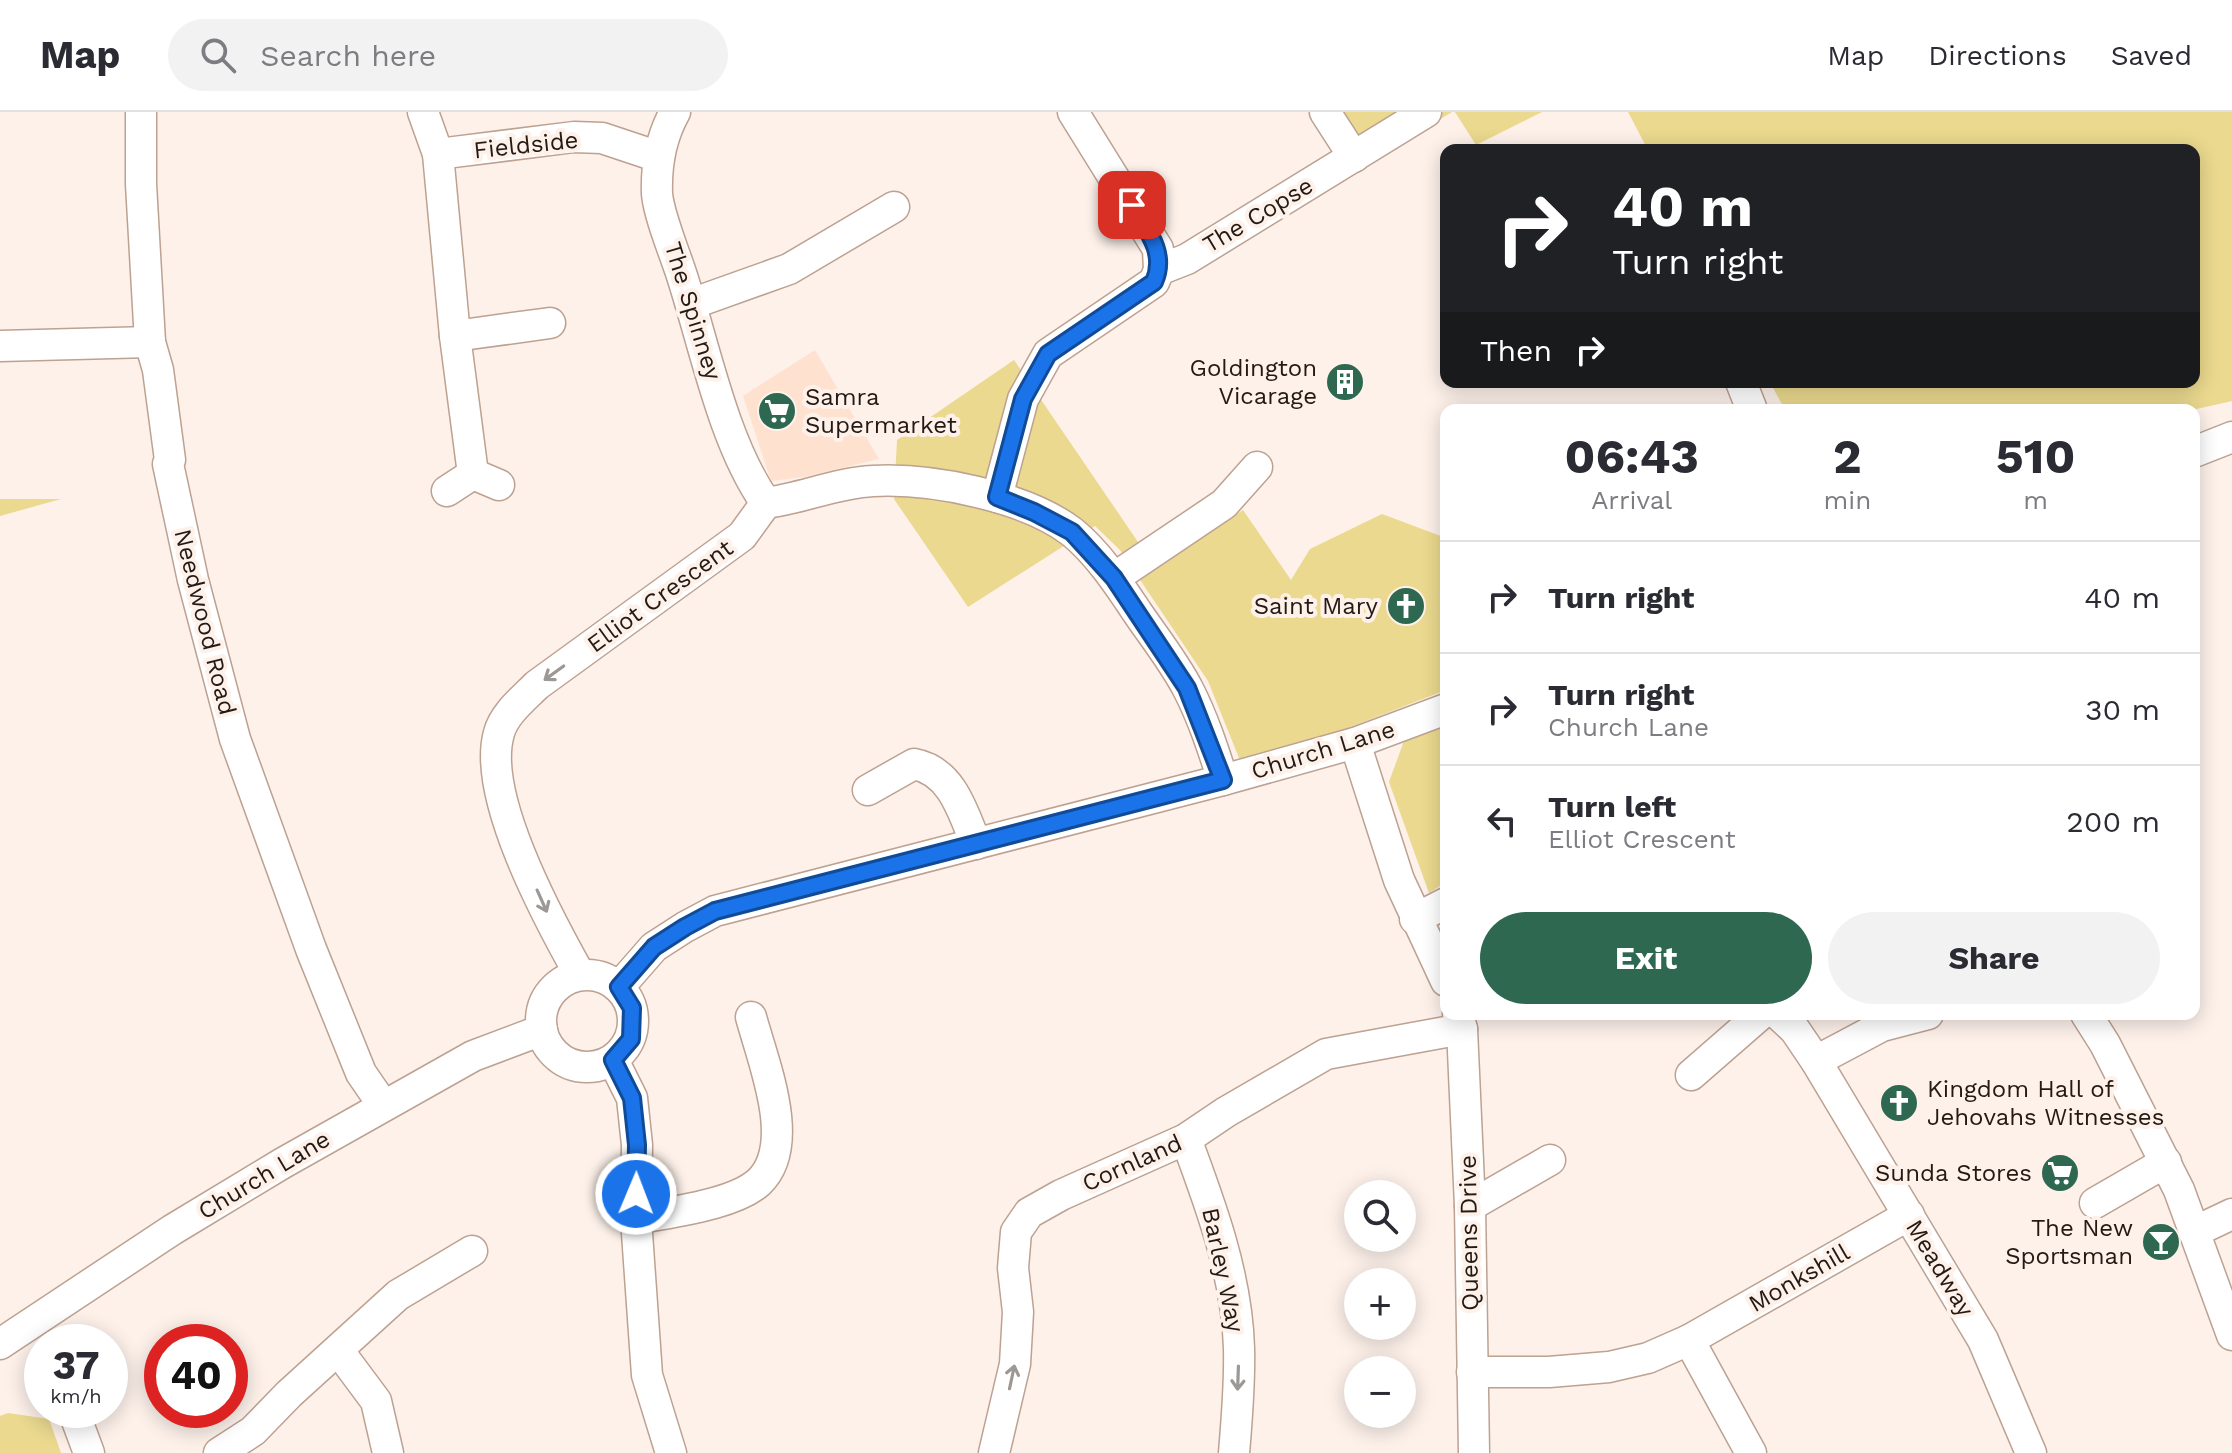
<!DOCTYPE html>
<html lang="en">
<head>
<meta charset="utf-8">
<style>
  :root { --surface:#fff; --page:#f2f2f3; --text:#2b2b33; --muted:#7c7c81; --line:#e1e1e2; --accent:#2e6851 }
  body { margin:0; font-family:"Work Sans",sans-serif; background:var(--page); color:var(--text); height:100vh; display:flex; flex-direction:column; font-size:30px; white-space:nowrap }
  * { box-sizing:border-box; margin:0 }
  p { font-size:26px; color:var(--muted) }
  .icon { flex:none; width:44px; height:44px; fill:none; stroke:currentColor; stroke-width:2; stroke-linecap:round; stroke-linejoin:round }
  .map { position:relative; flex:1; overflow:hidden }
  .drawer { position:absolute; left:1440px; top:292px; width:760px; height:616px; display:flex; flex-direction:column; background:var(--surface); border-radius:16px; box-shadow:0 4px 20px #0003 }
  .drawer>* { flex:none }
  .banner { position:absolute; left:1440px; top:32px; width:760px; height:244px; border-radius:16px; box-shadow:0 4px 20px #0003; background:#202124; color:#fff; overflow:hidden }
  .fabs { position:absolute; left:1344px; top:1068px; display:grid; gap:16px }
  .fabs a { display:grid; place-items:center; width:72px; height:72px; border-radius:50%; background:var(--surface); box-shadow:0 4px 20px #0003; font-size:40px }
  .speed { position:absolute; left:24px; top:1212px; display:flex; gap:16px; font-size:40px; font-weight:700; text-align:center }
  .speed>* { display:grid; place-content:center; width:104px; height:104px; border-radius:50%; background:var(--surface); box-shadow:0 4px 20px #0003; line-height:1 }
  .speed small { font-size:20px; font-weight:400 }
  .speed .limit { border:12px solid #d22; background:#fff; color:#111 }
  .pin { position:absolute; display:grid; place-items:center; width:68px; height:68px; color:#fff; margin:-34px; border-radius:16px; box-shadow:0 4px 12px #0006 }
  .me { position:absolute; width:88px; margin:-44px; rotate:1deg; stroke-linejoin:round; filter:drop-shadow(0 0 6px #0008) }
  .turn { display:flex; align-items:center; gap:28px; height:168px; padding:0 40px; font-size:36px }
  .turn .icon { width:104px; height:104px; stroke-width:2.5 }
  .turn b { display:block; font-size:56px; line-height:68px }
  .then { display:flex; align-items:center; height:76px; padding:0 40px; background:#0003; gap:16px; font-size:30px }
  .eta { display:flex; justify-content:space-evenly; align-items:center; height:136px; text-align:center }
  .eta b { font-size:48px; font-weight:700; line-height:56px }
  .primary-button { display:flex; gap:16px; margin-top:auto; padding:16px 40px }
  .primary-button a { flex:1; height:92px; border-radius:48px; background:var(--accent); color:#fff; font-size:32px; font-weight:700; line-height:92px; text-align:center }
  .primary-button a+a { background:var(--page); color:var(--text) }
  ul { padding:0; list-style:none }
  li { display:flex; align-items:center; gap:24px; height:112px; padding:0 40px; border-top:2px solid var(--line) }
  li div { flex:1 }
  li b { display:block; font-size:30px }
  li em { font-style:normal }
  header { display:flex; align-items:center; gap:48px; box-sizing:border-box; height:112px; padding:0 40px; background:var(--surface); border-bottom:2px solid var(--line) }
  header strong { font-size:38px }
  nav { display:flex; gap:44px; margin-inline-start:auto; font-size:28px }
  .search { width:560px; height:72px; background:var(--page); display:flex; align-items:center; gap:20px; box-sizing:border-box; padding:0 28px; border-radius:44px; color:var(--muted); font-size:30px }
  .map>svg:first-child { display:block }
  .built { fill:#ffe1d0 }
  .green { fill:#ead98e }
  .lines { fill:none; stroke-linecap:round; stroke-linejoin:round }
  .minor-casing { stroke:#bda191; stroke-width:33 }
  .minor { stroke:#fff; stroke-width:30 }
  .oneway { stroke:#9c9895 }
  .route-casing { stroke:#114b97; stroke-width:20 }
  .route { stroke:#1a73e8; stroke-width:14 }
  .labels { text-anchor:middle; dominant-baseline:central; stroke-width:8; stroke-linejoin:round; paint-order:stroke }
  .street-label { font-size:24px; fill:#241a14; stroke:#fdf1ea }
  .poi-label { font-size:24px; fill:#241a14; stroke:#fdf1ea; text-anchor:end }
</style>
</head>
<body>
<header>
<strong>Map</strong>
<div class="search"><svg class="icon" aria-label="search" viewBox="0 0 24 24"><circle cx="10" cy="10" r="6"/><path d="M15 15l6 6"/></svg>Search here</div>
<nav><a>Map</a><a>Directions</a><a>Saved</a></nav>
</header>
<div class="map">
<svg width="2232" height="1341" viewBox="0 0 2232 1341">
  <rect width="100%" height="100%" fill="#fdf1ea"/>
  <path class="built" d="M815,238L879,347L804,365L771,369L743,284Z"/>
  <g class="green">
    <path d="M1344,0H1452L1351,61Z"/>
    <path d="M1455,0H1542L1476,33Z"/>
    <path d="M1628,0H2232V289L2192,298H1785L1770,270H2194V38H1648Z"/>
    <path d="M1014,248L1155,455L1243,398L1291,468L1310,437L1382,402L1446,426V578L1327,624L1241,651L1208,569L1120,438L1095,414L968,495L894,387L897,328Z"/>
    <path d="M0,387H61L0,404Z"/>
    <path d="M1446,615V770L1429,781L1389,670L1404,629Z"/>
    <path d="M8,1301L49,1307L61,1341H0V1304Z"/>
  </g>
  <g class="lines">
    <defs>
      <g id="minor">
        <path d="M141,0V72L150,230L158,258L170,348L168,352L193,468L235,627L311,837L361,961L383,993"/>
        <path d="M423,0L438,42L455,224L473,362"/>
        <path d="M675,0C661,25 656,53 657,82C659,104 675,142 682,164C705,235 723,330 766,391"/>
        <path d="M1325,0L1354,45"/>
        <path d="M438,42L574,25L602,26L659,45"/>
        <path d="M1159,158L1187,147L1426,0"/>
        <path d="M691,192L789,157L894,95"/>
        <path d="M455,224L550,211"/>
        <path d="M0,234L150,230"/>
        <path d="M1741,270L1752,298"/>
        <path d="M2194,340L2232,325"/>
        <path d="M473,362L499,373"/>
        <path d="M447,379L473,362"/>
        <path d="M997,385L1023,287L1048,242L1154,170L1159,158L1158,137L1073,0"/>
        <path d="M1114,466L1224,392L1257,355"/>
        <path d="M1355,631L1399,768L1446,869"/>
        <path d="M868,678L914,652C952,659 963,700 976,732"/>
        <path d="M1415,807L1446,791"/>
        <path d="M580,863C549,808 481,683 499,621C504,602 523,587 537,573L742,424L766,391C803,386 836,371 873,369C931,366 1025,384 1072,420C1098,441 1119,473 1137,500C1154,525 1174,550 1188,577C1203,606 1213,637 1223,668"/>
        <circle cx="587" cy="909" r="46"/>
        <path d="M619,875L654,835L685,815L715,799L1223,668L1355,631L1446,597"/>
        <path d="M1458,902L1462,917L1470,1094L1474,1341"/>
        <path d="M1778,902L1795,918L1816,949L1983,1228L2031,1341"/>
        <path d="M2086,902L2105,932L2179,1078L2232,1223"/>
        <path d="M613,948L632,986L637,1033L636,1107L647,1263L671,1341"/>
        <path d="M1816,949L1882,914L1928,902"/>
        <path d="M1691,963L1761,902"/>
        <path d="M1186,1027C1211,1094 1237,1164 1239,1236C1240,1271 1237,1306 1234,1341"/>
        <path d="M2095,1091L2166,1050"/>
        <path d="M1470,1094L1550,1048"/>
        <path d="M636,1107C669,1100 734,1093 759,1070C798,1033 763,950 751,905"/>
        <path d="M2194,1120L2232,1102"/>
        <path d="M1689,1228L1751,1341"/>
        <path d="M0,1232L172,1118L283,1051L473,944L542,918"/>
        <path d="M338,1238L376,1289L388,1341"/>
        <path d="M1472,1260H1549L1609,1255L1648,1246L1689,1228L1909,1103"/>
        <path d="M73,1298L89,1341"/>
        <path d="M219,1341L253,1319L289,1282L398,1183L472,1139"/>
        <path d="M994,1341L1015,1252L1018,1200L1013,1156L1016,1120L1029,1101L1061,1083L1186,1027L1226,1000L1326,942L1462,917"/>
      </g>
    </defs>
    <use href="#minor" class="minor-casing"/>
    <use href="#minor" class="minor"/>
  </g>
  <defs><path id="oneway-shaft" d="M-6 0H5M1.5-3L5.5 0L1.5 3" fill="none" stroke-width="1.6" stroke-linecap="round" stroke-linejoin="round" transform="scale(2)"/></defs>
  <g class="oneway">
    <use href="#oneway-shaft" transform="translate(554 561) rotate(144)"/>
    <use href="#oneway-shaft" transform="translate(542 789) rotate(66)"/>
    <use href="#oneway-shaft" transform="translate(1012 1265) rotate(-78)"/>
    <use href="#oneway-shaft" transform="translate(1238 1266) rotate(92)"/>
  </g>
  <g class="lines">
    <defs>
      <path id="route" d="M636,1082L637,1033L632,986L613,948L631,927L632,896L619,875L654,835L685,815L715,799L1223,668L1187,576L1114,466L1072,420L1034,400L997,385L1023,287L1048,242L1154,170C1167,141 1147,118 1132,93"/>
    </defs>
    <use href="#route" class="route-casing"/>
    <use href="#route" class="route"/>
  </g>
  <defs>
    <symbol id="building-disc" viewBox="-11 -11 22 22"><circle r="9.5" fill="#2e6851" stroke="#fdf1ea"/><path d="M-4-6H4V6H1V3H-1V6H-4ZM-2.5-4.3h1.7v1.8h-1.7ZM.8-4.3h1.7v1.8H.8ZM-2.5-1h1.7V.8h-1.7ZM.8-1h1.7V.8H.8Z" fill="#fff"/></symbol>
    <symbol id="supermarket-disc" viewBox="-11 -11 22 22"><circle r="9.5" fill="#2e6851" stroke="#fdf1ea"/><path d="M-6-5.5h2.5l.6 2H6L4.5 2H-2.5L-4.4-4H-6ZM-1.5 3.2a1.3 1.3 0 1 0 .1 0ZM3 3.2a1.3 1.3 0 1 0 .1 0Z" fill="#fff"/></symbol>
    <symbol id="church-disc" viewBox="-11 -11 22 22"><circle r="9.5" fill="#2e6851" stroke="#fdf1ea"/><path d="M-1.2-6h2.4v3.5h3.3v2.4h-3.3V6h-2.4V-.1h-3.3v-2.4h3.3Z" fill="#fff"/></symbol>
    <symbol id="bar-disc" viewBox="-11 -11 22 22"><circle r="9.5" fill="#2e6851" stroke="#fdf1ea"/><path d="M-6-5H6L.8 .8V4.5H3.5V6h-7V4.5H-.8V.8Z" fill="#fff"/></symbol>
  </defs>
  <g fill-rule="evenodd">
    <use href="#building-disc" x="1323" y="248" width="44" height="44"/>
    <use href="#supermarket-disc" x="755" y="277" width="44" height="44"/>
    <use href="#church-disc" x="1384" y="472" width="44" height="44"/>
    <use href="#church-disc" x="1877" y="969" width="44" height="44"/>
    <use href="#supermarket-disc" x="2038" y="1039" width="44" height="44"/>
    <use href="#bar-disc" x="2139" y="1108" width="44" height="44"/>
  </g>
  <g class="labels">
    <g class="street-label">
      <text transform="translate(526 33) rotate(-6)">Fieldside</text>
      <text transform="translate(1258 103) rotate(-31)">The Copse</text>
      <text transform="translate(693 199) rotate(73)">The Spinney</text>
      <text transform="translate(660 484) rotate(-36)">Elliot Crescent</text>
      <text transform="translate(205 510) rotate(76)">Needwood Road</text>
      <text transform="translate(1323 638) rotate(-17)">Church Lane</text>
      <text transform="translate(1132 1051) rotate(-24)">Cornland</text>
      <text transform="translate(264 1063) rotate(-31)">Church Lane</text>
      <text transform="translate(1469 1121) rotate(-91)">Queens Drive</text>
      <text transform="translate(1940 1156) rotate(59)">Meadway</text>
      <text transform="translate(1223 1158) rotate(78)">Barley Way</text>
      <text transform="translate(1799 1166) rotate(-30)">Monkshill</text>
    </g>
    <g class="poi-label">
      <text x="1317" y="256">Goldington<tspan x="1317" dy="28">Vicarage</tspan></text>
      <text x="805" y="285" text-anchor="start">Samra<tspan x="805" dy="28">Supermarket</tspan></text>
      <text x="1378" y="494">Saint Mary</text>
      <text x="1927" y="977" text-anchor="start">Kingdom Hall of<tspan x="1927" dy="28">Jehovahs Witnesses</tspan></text>
      <text x="2032" y="1061">Sunda Stores</text>
      <text x="2133" y="1116">The New<tspan x="2133" dy="28">Sportsman</tspan></text>
    </g>
  </g>
</svg>
<div class="fabs">
<a><svg class="icon" aria-label="search" viewBox="0 0 24 24"><circle cx="10" cy="10" r="6"/><path d="M15 15l6 6"/></svg></a>
<a>+</a>
<a>−</a>
</div>
<div class="speed"><div>37<small>km/h</small></div><div class="limit">40</div></div>
<div class="pin" style="left:1132px;top:93px;background:#d93025"><svg class="icon" aria-label="arrive" viewBox="0 0 24 24"><path d="M6 21V4h12l-3 4 3 4H6"/></svg></div>
<svg class="me" style="left:636px;top:1082px" viewBox="-20 -20 40 40"><circle r="17" fill="#1a73e8" stroke="#fff" stroke-width="3"/><path d="M0-11L8 9 0 5-8 9z" fill="#fff"/></svg>
<div class="banner">
<div class="turn"><svg class="icon" aria-label="right" viewBox="0 0 24 24"><path d="M7 20v-9h11M14 6l5 5-5 5"/></svg><div><b>40 m</b>Turn right</div></div>
<div class="then">Then<svg class="icon" aria-label="right" viewBox="0 0 24 24"><path d="M7 20v-9h11M14 6l5 5-5 5"/></svg></div>
</div>
<section class="drawer">
<div class="eta">
<div><b>06:43</b><p>Arrival</p></div>
<div><b>2</b><p>min</p></div>
<div><b>510</b><p>m</p></div>
</div>
<ul>
<li><svg class="icon" aria-label="right" viewBox="0 0 24 24"><path d="M7 20v-9h11M14 6l5 5-5 5"/></svg><div><b>Turn right</b></div><em>40 m</em></li>
<li><svg class="icon" aria-label="right" viewBox="0 0 24 24"><path d="M7 20v-9h11M14 6l5 5-5 5"/></svg><div><b>Turn right</b><p>Church Lane</p></div><em>30 m</em></li>
<li><svg class="icon" aria-label="left" viewBox="0 0 24 24"><path d="M17 20v-9H6M10 6l-5 5 5 5"/></svg><div><b>Turn left</b><p>Elliot Crescent</p></div><em>200 m</em></li>
</ul>
<div class="primary-button"><a>Exit</a><a>Share</a></div>
</section>
</div>
</body>
</html>
